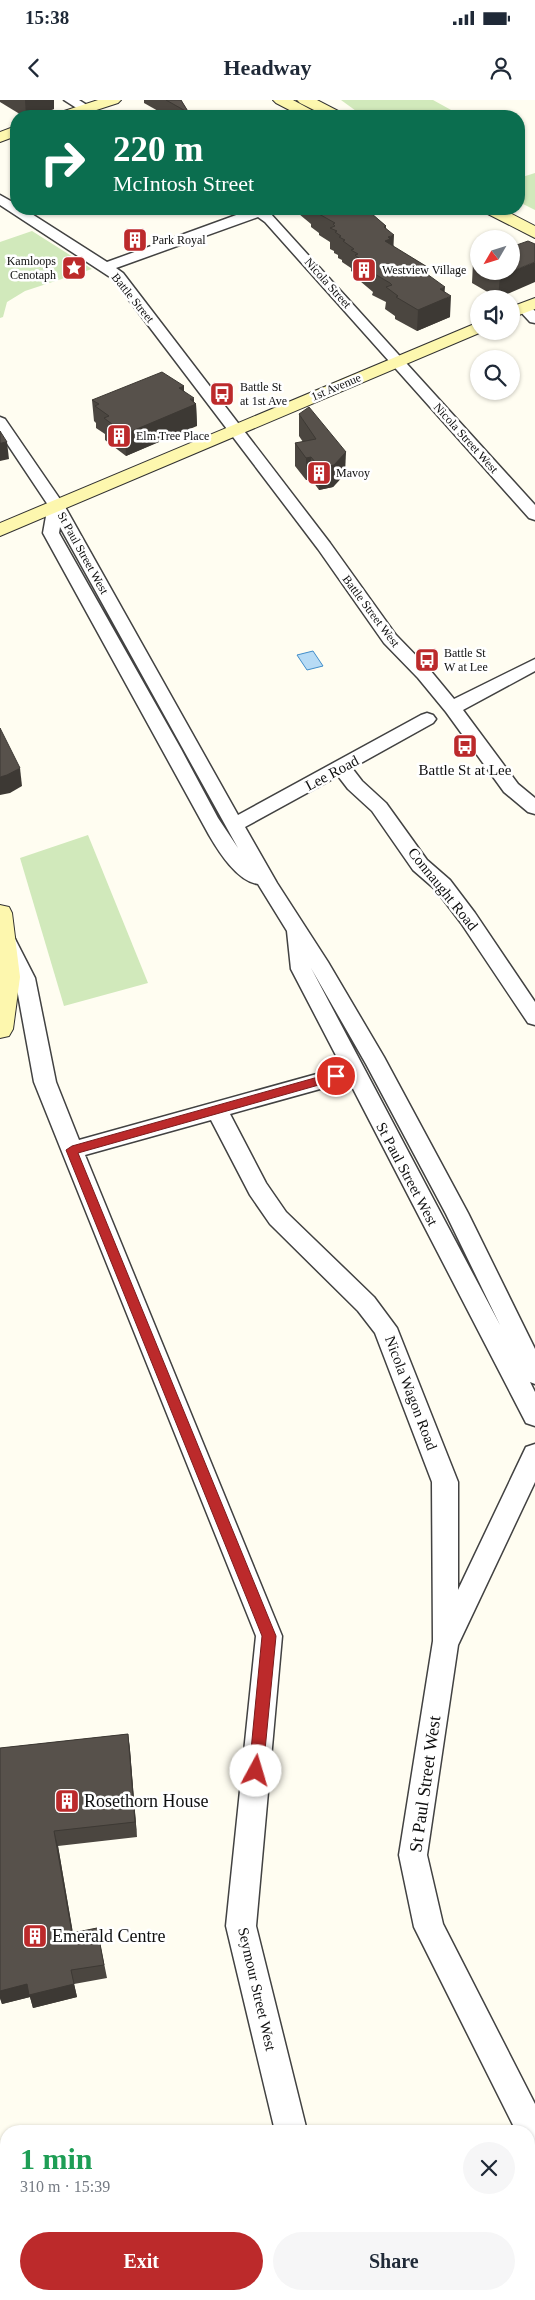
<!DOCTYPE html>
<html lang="en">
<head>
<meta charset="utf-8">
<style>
  :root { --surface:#fff; --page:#f6f6f7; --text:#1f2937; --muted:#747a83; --accent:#bc2a2b }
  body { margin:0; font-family:Georgia,serif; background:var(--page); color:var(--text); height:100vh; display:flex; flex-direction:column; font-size:19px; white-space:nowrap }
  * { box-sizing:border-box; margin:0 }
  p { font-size:16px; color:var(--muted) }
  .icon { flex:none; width:28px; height:28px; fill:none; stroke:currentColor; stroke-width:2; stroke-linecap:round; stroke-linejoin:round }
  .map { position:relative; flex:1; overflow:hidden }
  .panel { position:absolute; left:0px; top:2025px; width:535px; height:175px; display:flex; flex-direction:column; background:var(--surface); border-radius:20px 20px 0 0; box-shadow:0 1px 4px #0004 }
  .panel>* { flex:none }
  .top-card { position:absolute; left:10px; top:10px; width:515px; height:105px; border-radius:20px; box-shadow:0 1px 4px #0004; background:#0b6e4f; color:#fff; overflow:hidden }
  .needle { width:32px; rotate:231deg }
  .fabs { position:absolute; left:470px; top:130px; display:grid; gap:10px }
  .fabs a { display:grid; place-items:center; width:50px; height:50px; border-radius:50%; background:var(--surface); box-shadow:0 1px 4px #0004; font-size:25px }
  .pin { position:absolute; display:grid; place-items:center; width:42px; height:42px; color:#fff; margin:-21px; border:2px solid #fff; border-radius:50%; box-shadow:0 1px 5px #0007 }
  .me { position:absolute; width:55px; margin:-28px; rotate:6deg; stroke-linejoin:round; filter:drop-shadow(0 0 4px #0008) }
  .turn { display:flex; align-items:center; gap:18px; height:105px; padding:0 20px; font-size:22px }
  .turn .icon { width:65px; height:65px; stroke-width:2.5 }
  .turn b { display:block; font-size:35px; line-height:42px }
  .round { display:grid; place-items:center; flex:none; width:52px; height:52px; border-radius:26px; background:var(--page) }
  .head { display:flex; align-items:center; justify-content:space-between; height:85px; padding:0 20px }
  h1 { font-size:30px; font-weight:700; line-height:38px; color:#1e9e55 }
  .action { display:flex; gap:10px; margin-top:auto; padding:10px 20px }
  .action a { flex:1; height:58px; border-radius:30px; background:var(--accent); color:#fff; font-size:20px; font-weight:700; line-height:58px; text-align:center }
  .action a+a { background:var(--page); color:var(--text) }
  .status { display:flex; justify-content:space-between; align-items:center; height:35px; padding:0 25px; background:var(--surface); direction:ltr }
  .status svg { height:14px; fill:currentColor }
  header { display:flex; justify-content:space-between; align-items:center; height:65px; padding:0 20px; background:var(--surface); font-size:22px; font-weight:700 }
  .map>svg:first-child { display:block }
  .green { fill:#d1e9bb }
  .water { fill:#b7dbf5; stroke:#408dca }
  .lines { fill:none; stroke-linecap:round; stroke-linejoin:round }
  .street-casing { stroke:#424242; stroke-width:3 }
  .secondary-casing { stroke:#313131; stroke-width:2 }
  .street { fill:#fff; fill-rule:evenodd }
  .secondary { fill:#fdf7ae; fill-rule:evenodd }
  .wall { fill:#4b4640 }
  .shaded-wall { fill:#3d3934 }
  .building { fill:#57514b; stroke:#3d3934 }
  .route { fill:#bc2a2b; stroke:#7a1b1c }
  .labels { text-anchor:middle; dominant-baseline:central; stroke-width:5; stroke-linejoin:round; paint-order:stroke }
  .far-poi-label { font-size:12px; fill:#0f0f0f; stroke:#fff; text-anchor:start }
  .far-street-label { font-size:12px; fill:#0f0f0f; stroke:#fff }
  .poi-label { font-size:15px; fill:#0f0f0f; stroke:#fff }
  .street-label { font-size:15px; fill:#0f0f0f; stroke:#fff }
  .near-street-label { font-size:18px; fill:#0f0f0f; stroke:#fff }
  .near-poi-label { font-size:18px; fill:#0f0f0f; stroke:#fff; text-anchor:start }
</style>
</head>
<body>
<div class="status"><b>15:38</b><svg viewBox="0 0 49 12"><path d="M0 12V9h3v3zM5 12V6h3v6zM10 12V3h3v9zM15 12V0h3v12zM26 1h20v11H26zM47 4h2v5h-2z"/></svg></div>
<header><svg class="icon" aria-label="back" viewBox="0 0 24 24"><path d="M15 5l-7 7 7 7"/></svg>Headway<svg class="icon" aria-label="person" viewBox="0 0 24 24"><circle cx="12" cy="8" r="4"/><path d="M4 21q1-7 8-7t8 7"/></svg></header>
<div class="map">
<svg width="535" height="2200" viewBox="0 0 535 2200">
  <rect width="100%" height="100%" fill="#fffdf1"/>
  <g class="green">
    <path d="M341,0H433L462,16H363Z"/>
    <path d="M535,73V110L519,102V78Z"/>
    <path d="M32,131L92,169L25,191L7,202L3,217L0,218V142Z"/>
    <path d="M88,735L148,883L64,906L20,758Z"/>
  </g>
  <path class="water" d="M313,551L323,566L307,570L297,555Z"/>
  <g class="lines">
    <defs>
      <g id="street">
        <path d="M64,0H79L104,16H89Z"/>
        <path d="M0,95L16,104V109H24L107,162L250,110L249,109H274L270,113L535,405V420L529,418L265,122L258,117L116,168L123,173L330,443L396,535L430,570L454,599L535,559V571L463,610L518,684L535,698V714L528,712L504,692L446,612L418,578L384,543L318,449L113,179L0,105Z"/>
        <path d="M524,204L529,205L535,211V223L530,222L517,208Z"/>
        <path d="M0,317L5,319L64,405L238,715L421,615L427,613L433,615L436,619L433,623L352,668L362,681L386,703L427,760L450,780L475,813L535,902V925L528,923L461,823L436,790L413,770L372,711L348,689L338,676L245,727L277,783L328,862L384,957L468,1113L535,1249V1284L530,1282L535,1292V1326L526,1323L349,981L230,1014L266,1083L286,1112L374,1197L397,1228L458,1382V1490L526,1347L535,1344V1382L458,1545L427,1755L443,1824L535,2004V2053L529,2050V2031H516L414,1827L399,1755L433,1541L432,1382L375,1233L358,1211L270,1124L250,1095L211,1020L85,1055L282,1536L256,1826L307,2031H275L226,1826L256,1536L34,982L15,878L0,848V832L5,831L12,833L35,878L56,982L79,1040L342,967L291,869L287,831L258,784C237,781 219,752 209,735L43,433L48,405L0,333ZM60,427L238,748L218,718L181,649L59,433ZM311,868L366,964L446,1114L500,1225Z"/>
        <path d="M315,2194H347L349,2200H317Z"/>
      </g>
      <g id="secondary">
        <path d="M98,0H121L118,3L78,16H55L58,13Z"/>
        <path d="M273,0H293L317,13L320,16H301L276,3Z"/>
        <path d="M297,0H317L342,13L345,16H326L300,3Z"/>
        <path d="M16,26V36L0,42V32Z"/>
        <path d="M482,109H502L535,126V138L484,112Z"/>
        <path d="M535,198V209L511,218V207Z"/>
        <path d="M479,222V231H484L0,436V423Z"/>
        <path d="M0,805L9,807L12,813L20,877L13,929L9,936L0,938Z"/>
      </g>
    </defs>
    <use href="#street" class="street-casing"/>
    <use href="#secondary" class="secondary-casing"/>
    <use href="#street" class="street"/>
    <use href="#secondary" class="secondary"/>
  </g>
  <g class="wall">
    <path d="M0,0H54V9L32,16H23L0,2Z"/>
    <path d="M144,0H181L189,13V16H167L144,3Z"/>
    <path d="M299,109H368L373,113V115L386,126V128L394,147L429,168V176L444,192L450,217L417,231L395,219V216L385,209L386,202L372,195L373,192L354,176L355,174L351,171V168L342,162V160L338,158V155L334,153V151L330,149V142L319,135V133L311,127V124L299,114Z"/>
    <path d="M479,159V171H511L498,198L472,183L473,162Z"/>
    <path d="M184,286V291L196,304L197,326H195L126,356L105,340V334L96,328V323L94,321L92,300Z"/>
    <path d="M299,314L345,374L333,387L319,390L311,379L306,380L295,366V343L303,342L299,336Z"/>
    <path d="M128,1634L130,1650L137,1737L58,1746L73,1833L97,1828L107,1878L74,1884L77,1897L33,1908L30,1897L2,1904L0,1898V1648Z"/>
  </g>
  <g class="shaded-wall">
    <path d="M25,0H54V9L32,16H26Z"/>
    <path d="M386,126L385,141L388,137L394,135L393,156L384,162V127Z"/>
    <path d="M535,162V182L498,198L500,176Z"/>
    <path d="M429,168L428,195L424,170Z"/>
    <path d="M445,187L444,199L451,196L450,217L417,231L418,210L440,189Z"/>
    <path d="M184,286V308L179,288Z"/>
    <path d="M194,298V305L196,304L197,326L126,356L125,334Z"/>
    <path d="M7,342L9,359L0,361V343Z"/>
    <path d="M346,352L345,374L333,387L319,390L320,368Z"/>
    <path d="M311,357V379L306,380V358Z"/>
    <path d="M20,668L22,686L10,693L0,695V677Z"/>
    <path d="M128,1634L130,1650L137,1737L135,1722Z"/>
    <path d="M54,1731L58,1746L75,1846L72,1833Z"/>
    <path d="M71,1870L77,1897L33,1908L30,1897L2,1904L0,1898V1891Z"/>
  </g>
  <g class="building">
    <path d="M166,0H181L189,13Z"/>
    <path d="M315,109H368L373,113H371L386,126L384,127L394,135L388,137L390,139L385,141L429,168L424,170L429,173L427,174L445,187L440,189L451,196L418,210L396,197L398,196L386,187L392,185L390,183L373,173L376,172L355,155L358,154L351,150L354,149L343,141L345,140L339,137L341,136L335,132L337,131L330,128L335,126L333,124L335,123L319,114L321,113Z"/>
    <path d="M528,141L535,144V162L500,176L491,171H511V147Z"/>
    <path d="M479,159V164L473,162Z"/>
    <path d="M162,272L184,286L179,288L194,298L190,299L196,304L125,334L104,318L109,316L95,306L99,304L92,300Z"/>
    <path d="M309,307L346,352L334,365L320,368L311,357L306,358L295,343L316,339L299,314Z"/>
    <path d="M0,331L7,342L0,343Z"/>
    <path d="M0,628L20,668L7,675L0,677Z"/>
    <path d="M128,1634L135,1722L54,1731L72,1833L97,1828L104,1865L71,1870L74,1884L29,1895L27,1884L0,1891V1648Z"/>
  </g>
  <path class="route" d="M336,972L342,976L340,979L78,1053L276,1536L263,1671L261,1676L256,1678L251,1676L249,1671L262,1536L66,1050L72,1046Z"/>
  <defs>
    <symbol id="building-square" viewBox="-11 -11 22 22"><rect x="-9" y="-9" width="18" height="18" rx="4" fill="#bc2a2b" stroke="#fff"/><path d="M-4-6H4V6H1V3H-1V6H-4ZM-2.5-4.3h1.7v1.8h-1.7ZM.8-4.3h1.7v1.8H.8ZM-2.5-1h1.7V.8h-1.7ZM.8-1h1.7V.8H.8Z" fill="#fff"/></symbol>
    <symbol id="sight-square" viewBox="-11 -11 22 22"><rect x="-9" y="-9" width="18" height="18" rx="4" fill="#bc2a2b" stroke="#fff"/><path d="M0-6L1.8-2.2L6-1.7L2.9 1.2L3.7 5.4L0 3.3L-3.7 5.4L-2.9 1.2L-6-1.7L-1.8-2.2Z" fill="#fff"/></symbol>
    <symbol id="bus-square" viewBox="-11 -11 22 22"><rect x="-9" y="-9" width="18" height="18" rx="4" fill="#bc2a2b" stroke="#fff"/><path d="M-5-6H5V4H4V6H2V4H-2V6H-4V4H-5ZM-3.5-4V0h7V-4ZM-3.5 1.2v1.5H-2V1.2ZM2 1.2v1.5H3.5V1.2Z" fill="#fff"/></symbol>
  </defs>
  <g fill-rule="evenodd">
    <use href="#building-square" x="121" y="126" width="28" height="28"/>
    <use href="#sight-square" x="60" y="154" width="28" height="28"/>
    <use href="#building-square" x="350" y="156" width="28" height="28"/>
    <use href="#bus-square" x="208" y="280" width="28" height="28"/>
    <use href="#building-square" x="105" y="322" width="28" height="28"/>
    <use href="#building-square" x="305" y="359" width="28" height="28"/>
    <use href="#bus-square" x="413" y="546" width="28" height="28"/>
    <use href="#bus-square" x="451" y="632" width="28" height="28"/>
    <use href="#building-square" x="53" y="1687" width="28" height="28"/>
    <use href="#building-square" x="21" y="1822" width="28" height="28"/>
  </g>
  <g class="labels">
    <g class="far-poi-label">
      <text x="152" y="140">Park Royal</text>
      <text x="56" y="161" text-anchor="end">Kamloops<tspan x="56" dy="14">Cenotaph</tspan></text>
      <text x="382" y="170">Westview Village</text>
      <text x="240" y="287">Battle St<tspan x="240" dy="14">at 1st Ave</tspan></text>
      <text x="136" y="336">Elm Tree Place</text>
      <text x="336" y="373">Mavoy</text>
      <text x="444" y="553">Battle St<tspan x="444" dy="14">W at Lee</tspan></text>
    </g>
    <g class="far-street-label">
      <text transform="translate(328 183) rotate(48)">Nicola Street</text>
      <text transform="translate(133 198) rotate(51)">Battle Street</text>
      <text transform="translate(336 287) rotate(-23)">1st Avenue</text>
      <text transform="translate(466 338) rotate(48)">Nicola Street West</text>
      <text transform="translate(83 453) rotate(61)">St Paul Street West</text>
      <text transform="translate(371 511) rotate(53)">Battle Street West</text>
    </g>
    <g class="poi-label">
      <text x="465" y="670">Battle St at Lee</text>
    </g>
    <g class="street-label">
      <text transform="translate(332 673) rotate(-28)">Lee Road</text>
      <text transform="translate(443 789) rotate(51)">Connaught Road</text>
      <text transform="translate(407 1074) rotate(62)">St Paul Street West</text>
      <text transform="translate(411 1293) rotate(69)">Nicola Wagon Road</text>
      <text transform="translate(257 1889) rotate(77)">Seymour Street West</text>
    </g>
    <g class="near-street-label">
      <text transform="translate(425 1684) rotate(-82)">St Paul Street West</text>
    </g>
    <g class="near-poi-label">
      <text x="84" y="1701">Rosethorn House</text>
      <text x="52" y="1836">Emerald Centre</text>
    </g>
  </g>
</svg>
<div class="fabs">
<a><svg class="needle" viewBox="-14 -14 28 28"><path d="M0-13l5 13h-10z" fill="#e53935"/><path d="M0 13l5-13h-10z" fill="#747a83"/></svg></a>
<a><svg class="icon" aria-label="sound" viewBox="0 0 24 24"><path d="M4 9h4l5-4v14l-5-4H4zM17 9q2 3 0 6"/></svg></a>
<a><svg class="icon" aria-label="search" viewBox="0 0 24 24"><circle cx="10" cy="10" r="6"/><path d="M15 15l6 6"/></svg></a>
</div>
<div class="pin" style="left:336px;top:976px;background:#d93025"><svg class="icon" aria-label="arrive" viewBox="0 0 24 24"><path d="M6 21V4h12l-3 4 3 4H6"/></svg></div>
<svg class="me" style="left:256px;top:1671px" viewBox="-20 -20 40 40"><circle r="19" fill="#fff"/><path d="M0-13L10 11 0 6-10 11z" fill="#bc2a2b"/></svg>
<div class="top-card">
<div class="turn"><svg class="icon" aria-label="right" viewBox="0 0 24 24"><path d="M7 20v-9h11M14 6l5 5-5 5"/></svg><div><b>220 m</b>McIntosh Street</div></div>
</div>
<section class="panel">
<div class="head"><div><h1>1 min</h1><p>310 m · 15:39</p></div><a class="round"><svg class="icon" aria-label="close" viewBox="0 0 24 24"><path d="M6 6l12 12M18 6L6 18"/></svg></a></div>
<div class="action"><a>Exit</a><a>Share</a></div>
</section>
</div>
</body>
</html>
